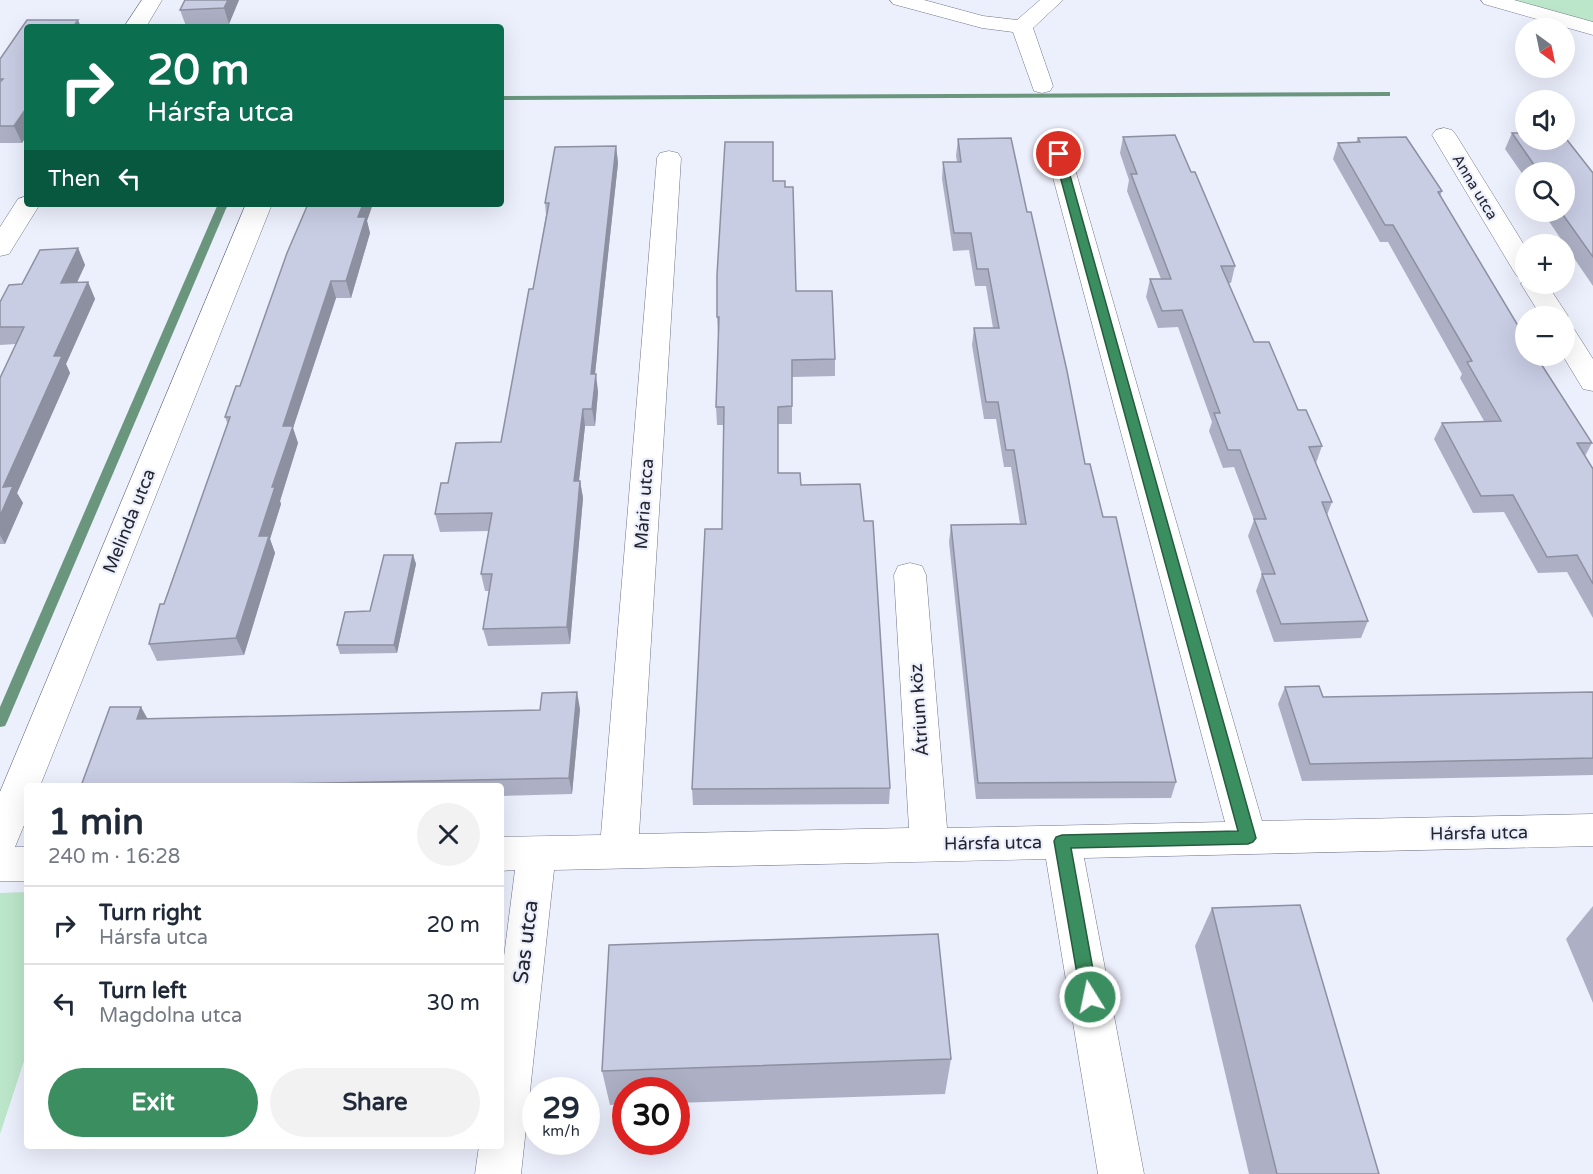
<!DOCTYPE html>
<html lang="en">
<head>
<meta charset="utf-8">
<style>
  :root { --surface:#fff; --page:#f2f2f3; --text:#1f2937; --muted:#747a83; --line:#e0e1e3; --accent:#3b8e60 }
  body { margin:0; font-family:"Varela Round",sans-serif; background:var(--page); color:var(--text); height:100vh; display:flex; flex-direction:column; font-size:22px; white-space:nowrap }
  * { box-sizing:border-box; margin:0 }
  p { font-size:20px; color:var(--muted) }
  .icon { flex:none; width:33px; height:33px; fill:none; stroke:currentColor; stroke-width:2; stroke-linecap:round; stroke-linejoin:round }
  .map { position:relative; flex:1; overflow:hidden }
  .sheet { position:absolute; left:24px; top:783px; width:480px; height:366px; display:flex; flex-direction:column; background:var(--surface); border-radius:6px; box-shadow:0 6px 24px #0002 }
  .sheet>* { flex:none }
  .banner { position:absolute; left:24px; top:24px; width:480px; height:183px; border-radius:6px; box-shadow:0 6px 24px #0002; background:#0b6e4f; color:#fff; overflow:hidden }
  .needle { width:39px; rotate:147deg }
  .buttons { position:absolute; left:1515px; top:18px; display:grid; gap:12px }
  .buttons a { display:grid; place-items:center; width:60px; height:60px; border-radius:50%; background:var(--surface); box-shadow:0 6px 24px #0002; font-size:30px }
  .speed { position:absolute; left:522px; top:1077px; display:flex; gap:12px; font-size:30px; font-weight:700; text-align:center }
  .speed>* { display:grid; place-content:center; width:78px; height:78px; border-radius:50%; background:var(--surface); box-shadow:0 6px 24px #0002; line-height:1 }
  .speed small { font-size:15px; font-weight:400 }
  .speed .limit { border:9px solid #d22; background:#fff; color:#111 }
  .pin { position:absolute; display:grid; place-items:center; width:51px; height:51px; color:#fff; margin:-26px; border:3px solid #fff; border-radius:50%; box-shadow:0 2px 6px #0007 }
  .me { position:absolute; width:66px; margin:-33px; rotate:350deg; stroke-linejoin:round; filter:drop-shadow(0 0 4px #0008) }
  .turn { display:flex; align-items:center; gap:21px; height:126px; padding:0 24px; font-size:27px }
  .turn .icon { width:78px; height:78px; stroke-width:2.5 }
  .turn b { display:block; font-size:42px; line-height:51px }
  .then { display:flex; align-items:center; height:57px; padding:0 24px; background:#0003; gap:12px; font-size:22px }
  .round { display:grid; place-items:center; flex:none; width:63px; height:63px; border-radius:32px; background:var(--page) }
  .headline { display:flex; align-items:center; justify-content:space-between; height:102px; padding:0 24px }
  h1 { font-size:36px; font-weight:700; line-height:45px }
  .primary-button { display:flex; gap:12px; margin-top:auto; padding:12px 24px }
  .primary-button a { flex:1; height:69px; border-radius:36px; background:var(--accent); color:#fff; font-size:24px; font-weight:700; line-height:69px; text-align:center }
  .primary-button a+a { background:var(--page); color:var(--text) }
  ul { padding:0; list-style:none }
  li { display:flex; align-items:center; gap:18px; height:78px; padding:0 24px; border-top:2px solid var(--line) }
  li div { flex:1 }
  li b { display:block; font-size:22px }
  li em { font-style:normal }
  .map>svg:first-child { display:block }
  .green { fill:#bce6ca }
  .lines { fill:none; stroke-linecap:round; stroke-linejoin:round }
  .stream { fill:#6a967e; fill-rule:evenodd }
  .minor-casing { stroke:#717488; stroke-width:1 }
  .minor { fill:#fff; fill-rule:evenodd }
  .wall { fill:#adb0c4 }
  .shaded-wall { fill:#8d90a0 }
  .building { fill:#c9cde4; stroke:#8d90a0; stroke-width:1.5 }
  .route { fill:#3b8e60; stroke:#265c3e; stroke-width:1.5 }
  .labels { text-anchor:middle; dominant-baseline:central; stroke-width:4.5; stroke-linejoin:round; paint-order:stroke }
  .far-street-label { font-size:15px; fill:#24252e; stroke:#eceffc }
  .street-label { font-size:18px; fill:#24252e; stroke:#eceffc }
  .near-street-label { font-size:21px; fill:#24252e; stroke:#eceffc }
</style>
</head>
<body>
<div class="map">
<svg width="1593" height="1174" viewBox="0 0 1593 1174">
  <rect width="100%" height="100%" fill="#eceffc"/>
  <g class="green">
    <path d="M1511,0H1593V23Z"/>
    <path d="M27,892V1052L0,1134V893Z"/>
  </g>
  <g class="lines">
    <g class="stream">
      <path d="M1390,92V96H1387L501,100V96Z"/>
      <path d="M218,204H228L7,722L5,726L0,727V707Z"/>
    </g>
    <defs>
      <g id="minor">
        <path d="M142,0H162L146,27H124Z"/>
        <path d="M890,0H924L983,16L1017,20L1040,0H1063L1033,28L1053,86L1050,91L1042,93L1034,91L1013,32L982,28L893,4Z"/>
        <path d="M1481,0H1514L1593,22V35L1484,4Z"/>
        <path d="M1444,128L1452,130L1456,135L1526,248V278L1517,276L1513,270L1432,135L1436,130Z"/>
        <path d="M1059,148L1068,150L1071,155L1262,821L1593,814V846L1084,858L1144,1174H1098L1046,859L554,870L521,1174H475L479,1146H501V980L515,870L501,871V837L601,835L657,158L660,153L669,151L678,153L681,158L639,834L909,828L894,575L898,566L910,563L922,566L926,575L947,828L1225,822L1047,155L1050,150Z"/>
        <path d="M27,196V204H40L9,254L0,256V227L18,199Z"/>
        <path d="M246,204H272L40,786H27V818L15,847H27V881H0V792Z"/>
        <path d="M1526,278V284H1547L1568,316L1564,321V316H1541L1521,284Z"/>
        <path d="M1564,326L1574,329L1593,359V391L1583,389L1563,356H1564Z"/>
      </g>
    </defs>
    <use href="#minor" class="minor-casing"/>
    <use href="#minor" class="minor"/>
  </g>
  <g class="wall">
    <path d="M239,0L229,24L186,26L180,10Z"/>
    <path d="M27,27V135L22,143H0V59Z"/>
    <path d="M1512,133L1593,173V286L1548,220L1550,216L1547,212H1564V172H1526V179L1505,149Z"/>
    <path d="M1123,137L1191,172L1235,266L1231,283H1228L1254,342L1322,446L1316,463L1332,502L1327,515L1368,621L1361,638L1274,642L1256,591L1262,574L1248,536L1254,520L1234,467L1223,468L1209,431L1212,422L1178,327L1158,328L1146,297L1150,279H1161L1127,191L1129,180L1120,153Z"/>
    <path d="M1358,138L1442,191L1440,196L1526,339L1592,443L1585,456L1593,469V618L1567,572L1538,573L1504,512L1473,513L1434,439L1442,423L1484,421L1460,378L1462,374L1388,242H1380L1333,159L1338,143L1356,142Z"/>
    <path d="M958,139L1027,212L1085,464L1103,517L1176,782L1171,798L976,799L949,542L951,525L1020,524L1011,467H1004L996,419H984L972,345L974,328H993L986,286H975L969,250L953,251L942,179L943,162H957L956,156Z"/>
    <path d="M616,146L618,163L595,374L598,392L595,426H585L579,481H580L583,498L570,644L488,646L483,629L489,591H485L481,574L489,531L440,532L435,514L448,483L501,442L533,289L546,215L545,203Z"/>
    <path d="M367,221L370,233L351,298H336L293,428L298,443L280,501L281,504L270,539L275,553L244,655L157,661L149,644L228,425L225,417L240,386Z"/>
    <path d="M78,248L85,265L77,282H88L95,299L66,364L70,373L17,493L23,503L5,544H0V378L16,344L0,345V302L22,284Z"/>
    <path d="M796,291L835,359V376L792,377V424H778V473L801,485L890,788L889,804L693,805L692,789L722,529L724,425H717L716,407L719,334H718L717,317Z"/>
    <path d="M413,555L416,564L397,653L340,654L337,645L370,611Z"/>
    <path d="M1285,687L1323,697L1593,692V775L1302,781L1278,704Z"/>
    <path d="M580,709L572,794L501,796V786H81L148,719Z"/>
    <path d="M1593,906V1003L1566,939Z"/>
    <path d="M1212,908L1379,1174H1249L1195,946Z"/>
    <path d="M951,1059L945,1094L676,1103V1090H626V1104L610,1105L602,1071Z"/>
  </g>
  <g class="shaded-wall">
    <path d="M228,0H239L229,24L224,8Z"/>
    <path d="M78,20L81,27H73Z"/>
    <path d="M27,107V135L22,143L14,126Z"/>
    <path d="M616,146L618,163L593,392L591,374Z"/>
    <path d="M363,204H373L367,221L370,233L351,298L346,281L358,217Z"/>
    <path d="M78,248L85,265L69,300L61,283Z"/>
    <path d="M331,281L336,298L293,428L298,443L280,501L281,504L270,539L275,553L244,655L236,638L259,536L272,487L283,426Z"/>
    <path d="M88,282L95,299L66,364L70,373L17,493L23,503L5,544L0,535V516L3,487L54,356Z"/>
    <path d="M596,374L598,392L595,426L592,409Z"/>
    <path d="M583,409L585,426L577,498L574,481Z"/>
    <path d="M580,481L583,498L570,644L567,627Z"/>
    <path d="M413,555L416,564L397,653L394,645Z"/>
    <path d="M577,692L580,709L572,794L569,778Z"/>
    <path d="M141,707L150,723L137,719Z"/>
  </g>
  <g class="building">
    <path d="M185,0H228L224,8L180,10Z"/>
    <path d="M27,20H78L73,27H27V107L14,126H0V82L3,79H0V59Z"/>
    <path d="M1512,133H1526V140H1564V136L1593,173V257L1561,212H1564V172H1539Z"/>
    <path d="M1175,135L1191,172H1195L1235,266H1221L1254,342H1269L1298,410H1306L1322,446L1309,447L1332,502H1322L1368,621L1281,624L1262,574H1275L1254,519H1266L1240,450H1228L1214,413H1220L1182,310L1162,311L1150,279H1171L1131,174H1137L1123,137Z"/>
    <path d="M1406,137L1442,191L1438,192L1526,339V356H1536L1592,443H1577L1593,469V584L1577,555L1547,557L1513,495L1481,496L1442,423L1501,421L1467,362L1472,361L1393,225H1385L1338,143L1360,142L1358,138Z"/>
    <path d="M1011,138L1027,212H1031L1067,371L1085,464H1090L1103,517H1116L1176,782L978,783L951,525L1026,524L1014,450H1006L998,402H986L974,328H999L988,269H977L971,233H954L943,162H961L958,139Z"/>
    <path d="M725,142H773V181H785V187H793L796,291H832L835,359L792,360V406L778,407V473H800L801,485L860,484L864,521H873L890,788L692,789L705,529H722L724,407H716L719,317H717V275Z"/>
    <path d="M616,146L591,374H596L592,409H583L574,481H580L567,627L483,629L492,574H481L492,513L435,514L441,483H448L456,443L501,442L529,289H533L549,203H545L555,147Z"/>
    <path d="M308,204H363L358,217H366L346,281H331L283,426H293L272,487H275L259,536H269L236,638L149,644L160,604H164L230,417H225L236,386H240L287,253Z"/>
    <path d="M78,248L61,283L88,282L54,356H62L3,487L13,486L0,516V378L24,327H0V302L9,285L22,284L40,250Z"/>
    <path d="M384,555H413L394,645H337L345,612L370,611Z"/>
    <path d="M1319,686L1323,697L1593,692V758L1310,764L1285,687Z"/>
    <path d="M577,692L569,778L176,786H81L110,707H141L137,719L540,710L542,693Z"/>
    <path d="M1300,905L1379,1174H1277L1212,908Z"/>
    <path d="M938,934L951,1059L602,1071L609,945Z"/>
  </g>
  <path class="route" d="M1055,152L1064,154L1256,838L1253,842L1248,844L1071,848L1098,997L1096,1002L1090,1005L1084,1002L1081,997L1054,841L1056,837L1062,835L1238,831L1054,154Z"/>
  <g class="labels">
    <g class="far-street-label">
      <text transform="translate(1475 187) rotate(59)">Anna utca</text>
    </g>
    <g class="street-label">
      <text transform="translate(644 504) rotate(-86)">Mária utca</text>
      <text transform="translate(129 521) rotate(-68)">Melinda utca</text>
      <text transform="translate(919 710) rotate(-94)">Átrium köz</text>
      <text transform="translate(1479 833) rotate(-1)">Hársfa utca</text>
      <text transform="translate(993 843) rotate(-1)">Hársfa utca</text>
    </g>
    <g class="near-street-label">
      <text transform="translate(526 942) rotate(-83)">Sas utca</text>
    </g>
  </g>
</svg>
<div class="buttons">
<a><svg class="needle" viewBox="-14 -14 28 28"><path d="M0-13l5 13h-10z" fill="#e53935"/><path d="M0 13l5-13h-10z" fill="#747a83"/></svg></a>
<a><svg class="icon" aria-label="sound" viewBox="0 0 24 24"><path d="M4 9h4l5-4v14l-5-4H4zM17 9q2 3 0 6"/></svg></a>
<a><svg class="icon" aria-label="search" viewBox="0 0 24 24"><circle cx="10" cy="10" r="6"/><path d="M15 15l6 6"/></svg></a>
<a>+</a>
<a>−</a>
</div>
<div class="speed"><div>29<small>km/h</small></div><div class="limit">30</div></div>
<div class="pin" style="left:1059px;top:154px;background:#d93025"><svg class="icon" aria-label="arrive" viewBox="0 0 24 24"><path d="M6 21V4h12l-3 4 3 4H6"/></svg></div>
<svg class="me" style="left:1090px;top:997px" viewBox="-20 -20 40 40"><circle r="17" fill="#3b8e60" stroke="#fff" stroke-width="3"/><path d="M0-11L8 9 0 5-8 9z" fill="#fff"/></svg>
<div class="banner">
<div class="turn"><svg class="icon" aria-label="right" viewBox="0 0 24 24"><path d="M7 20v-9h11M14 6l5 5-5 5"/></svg><div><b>20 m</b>Hársfa utca</div></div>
<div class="then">Then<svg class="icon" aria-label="left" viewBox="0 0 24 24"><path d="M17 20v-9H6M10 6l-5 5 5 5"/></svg></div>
</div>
<section class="sheet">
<div class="headline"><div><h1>1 min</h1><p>240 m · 16:28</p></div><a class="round"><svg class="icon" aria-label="close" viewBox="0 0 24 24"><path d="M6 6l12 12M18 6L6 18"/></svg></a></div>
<ul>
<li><svg class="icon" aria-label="right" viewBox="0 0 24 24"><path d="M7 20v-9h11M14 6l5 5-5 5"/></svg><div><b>Turn right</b><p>Hársfa utca</p></div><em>20 m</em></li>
<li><svg class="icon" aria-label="left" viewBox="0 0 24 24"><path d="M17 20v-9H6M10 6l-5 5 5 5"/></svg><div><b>Turn left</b><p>Magdolna utca</p></div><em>30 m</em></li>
</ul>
<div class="primary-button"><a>Exit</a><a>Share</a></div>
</section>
</div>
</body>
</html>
